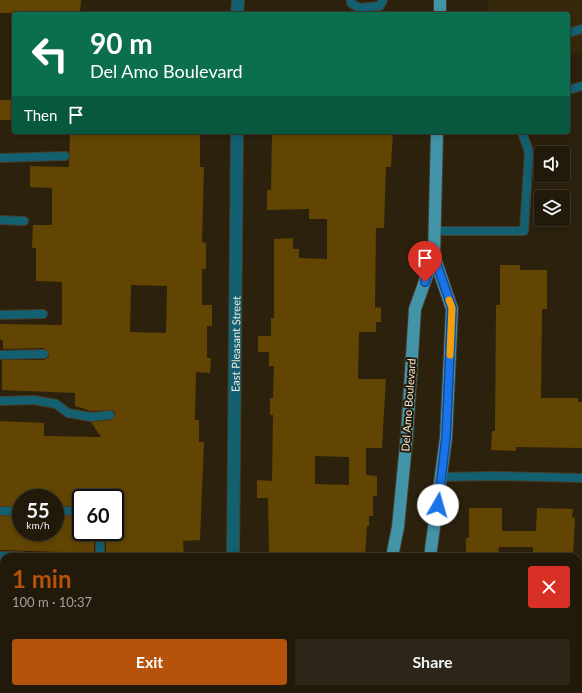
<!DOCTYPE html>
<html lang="en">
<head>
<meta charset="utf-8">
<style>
  :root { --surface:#21190a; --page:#2d2618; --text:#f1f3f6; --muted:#a2a09c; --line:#3e382b; --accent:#b45309 }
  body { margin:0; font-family:Lato,sans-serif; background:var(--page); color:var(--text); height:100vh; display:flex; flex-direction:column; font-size:15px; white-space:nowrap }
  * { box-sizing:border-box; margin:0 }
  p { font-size:13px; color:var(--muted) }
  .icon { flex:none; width:22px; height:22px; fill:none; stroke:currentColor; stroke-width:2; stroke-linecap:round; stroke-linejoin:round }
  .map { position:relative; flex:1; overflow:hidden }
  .drawer { position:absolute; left:0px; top:553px; width:582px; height:140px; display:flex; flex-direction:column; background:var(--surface); border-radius:12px 12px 0 0; box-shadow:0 2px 6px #0003,0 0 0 1px var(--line) }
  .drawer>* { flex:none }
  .top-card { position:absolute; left:12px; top:12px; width:558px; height:122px; border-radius:4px; box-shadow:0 2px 6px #0003,0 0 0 1px var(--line); background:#0b6e4f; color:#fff; overflow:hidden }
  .buttons { position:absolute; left:534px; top:146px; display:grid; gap:8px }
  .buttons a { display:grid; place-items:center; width:36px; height:36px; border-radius:4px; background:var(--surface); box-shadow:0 2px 6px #0003,0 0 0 1px var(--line); font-size:20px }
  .speed { position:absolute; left:12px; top:489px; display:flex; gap:8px; font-size:20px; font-weight:700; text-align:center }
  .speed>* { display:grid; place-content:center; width:52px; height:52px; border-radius:50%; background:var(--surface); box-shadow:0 2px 6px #0003,0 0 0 1px var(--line); line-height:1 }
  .speed small { font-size:10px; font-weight:400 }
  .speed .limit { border:2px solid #111; border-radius:6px; background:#fff; color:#111 }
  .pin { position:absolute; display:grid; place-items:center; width:34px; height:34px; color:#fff; margin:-41px -17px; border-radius:50% 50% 50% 0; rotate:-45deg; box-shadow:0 0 4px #0007 }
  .pin .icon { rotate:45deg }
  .me { position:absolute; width:44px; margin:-22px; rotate:7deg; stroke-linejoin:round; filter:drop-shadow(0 0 3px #0008) }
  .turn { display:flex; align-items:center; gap:14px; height:84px; padding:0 12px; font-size:18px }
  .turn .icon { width:52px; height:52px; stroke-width:2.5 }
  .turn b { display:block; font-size:28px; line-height:34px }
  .then { display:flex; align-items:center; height:38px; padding:0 12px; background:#0003; gap:8px; font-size:15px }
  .round { display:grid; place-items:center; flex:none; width:42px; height:42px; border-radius:4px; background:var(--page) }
  .headline { display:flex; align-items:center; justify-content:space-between; height:68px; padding:0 12px }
  h1 { font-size:24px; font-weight:700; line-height:30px; color:var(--accent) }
  .action { display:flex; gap:8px; margin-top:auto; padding:8px 12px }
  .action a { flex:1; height:46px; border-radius:4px; background:var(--accent); color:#fff; font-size:16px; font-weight:700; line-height:46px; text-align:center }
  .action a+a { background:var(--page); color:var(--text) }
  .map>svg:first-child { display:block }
  .built { fill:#36280d }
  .building { fill:#624502; fill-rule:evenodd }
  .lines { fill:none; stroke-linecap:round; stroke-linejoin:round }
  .lane-casing { stroke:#483d2b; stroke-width:10 }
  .street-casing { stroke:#483d2b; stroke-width:14 }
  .primary-casing { stroke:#483d2b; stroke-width:14 }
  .lane { stroke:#136070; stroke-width:8 }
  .street { stroke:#136070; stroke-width:12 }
  .primary { stroke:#4394a9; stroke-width:12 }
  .route-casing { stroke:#114b97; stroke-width:10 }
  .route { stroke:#1a73e8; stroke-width:7 }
  .slow { stroke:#f59e0b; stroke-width:7 }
  .labels { text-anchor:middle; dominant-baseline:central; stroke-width:4; stroke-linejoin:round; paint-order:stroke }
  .street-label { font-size:11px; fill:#f3ece0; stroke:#221805 }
</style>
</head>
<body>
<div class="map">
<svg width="582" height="693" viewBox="0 0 582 693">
  <rect width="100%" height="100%" fill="#2c210d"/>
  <path class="built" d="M488,0H582V52L568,56V14H487Z"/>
  <g class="building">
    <path d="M0,0H81L80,14L0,13Z"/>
    <rect x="0" y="100" width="14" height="20"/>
    <path d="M70,132H200V167H204L202,242L206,243V269H202V305H212V326H207V358H211L210,373L196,372L195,420H199V442H204L200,540L183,541L184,557H108V552H106V532H115V498H81V506H55V498H21V506H0V421L44,423V436L101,437L91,422L111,420L115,417V412L112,410L91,411L75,406V393L2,390V360H44L49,357V353L44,348L3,349V341L0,339V324L62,325V282L36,281V248H32L33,225H52V188L30,187V166L69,167ZM131,285L167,286L166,333L130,332Z"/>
    <path d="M272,132H393L391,167H386L384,228H376L375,307L381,308V322H376V332H359L358,379H386L382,448H366V475L377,476V496H373V516H369V526H367L365,557H269L268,498H257V480L272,481L273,415H270V398H273L274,366H269V352H258V336H271V318H274V239L293,238V249H299V258L327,259V219H309V209L267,210V190H271ZM315,456L349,457V485L315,484Z"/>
    <path d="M500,265H520V270H547V309H542L541,398H578V402H582V448L516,447V451L491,450L492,431H495L496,305H500Z"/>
    <path d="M469,508H502V531H536L537,508L573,509L572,517L575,518L573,557H533V547H499L498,557H466V538H469Z"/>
    <path d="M0,516H21V532H55V516H81V532H94V552H79V557H60V552L0,550Z"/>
  </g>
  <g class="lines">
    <defs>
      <g id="lane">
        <path d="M351,0V3L359,8L380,6L383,0"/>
        <path d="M568,33L582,29"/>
        <path d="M568,90L582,86"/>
        <path d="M0,158L65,156"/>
        <path d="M0,220L24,221"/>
        <path d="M435,231H524L529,152L522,132"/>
        <path d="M0,315L43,314"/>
        <path d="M0,355L44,354"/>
        <path d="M0,401L34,400L56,404L68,413L91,417L110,415"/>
        <path d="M441,477L494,476L582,478"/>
        <path d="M0,511H21"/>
        <path d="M55,511H81"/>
        <path d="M0,556H21"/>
        <path d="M100,557V532"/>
        <path d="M0,630H4"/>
        <path d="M0,677H4"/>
      </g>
      <g id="street">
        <path d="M237,14L238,0"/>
        <path id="s1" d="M233,557L237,132"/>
        <path d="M232,693V689"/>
      </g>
      <g id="primary">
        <path d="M440,14V0"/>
        <path d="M392,557L398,527L407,434L415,309L434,256L437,132"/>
        <path d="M430,557L446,438L452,309L434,256"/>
        <path d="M368,693V689"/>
        <path d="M405,693L406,689"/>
      </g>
    </defs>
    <use href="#lane" class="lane-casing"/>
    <use href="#street" class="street-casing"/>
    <use href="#primary" class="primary-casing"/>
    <use href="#lane" class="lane"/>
    <use href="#street" class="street"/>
    <use href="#primary" class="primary"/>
  </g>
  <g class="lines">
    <defs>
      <path id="route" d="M425,282L434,256L452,308L446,438L438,505"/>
    </defs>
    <use href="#route" class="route-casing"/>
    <use href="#route" class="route"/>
    <path class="slow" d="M449,300L452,308L450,355"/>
  </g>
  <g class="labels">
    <g class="street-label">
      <text stroke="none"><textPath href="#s1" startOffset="213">East Pleasant Street</textPath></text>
      <text transform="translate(408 405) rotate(-86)">Del Amo Boulevard</text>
    </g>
  </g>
</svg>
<div class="buttons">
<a><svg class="icon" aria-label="sound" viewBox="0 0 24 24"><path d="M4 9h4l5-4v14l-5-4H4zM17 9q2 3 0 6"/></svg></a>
<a><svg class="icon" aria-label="layers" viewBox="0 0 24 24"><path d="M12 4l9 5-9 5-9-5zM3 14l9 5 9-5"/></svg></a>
</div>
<div class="speed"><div>55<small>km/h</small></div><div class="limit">60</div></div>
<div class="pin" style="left:425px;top:282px;background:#d93025"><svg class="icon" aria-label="arrive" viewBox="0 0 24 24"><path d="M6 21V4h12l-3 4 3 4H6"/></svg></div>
<svg class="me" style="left:438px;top:505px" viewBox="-20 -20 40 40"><circle r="19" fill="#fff"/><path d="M0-13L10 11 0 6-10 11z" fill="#1a73e8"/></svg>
<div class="top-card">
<div class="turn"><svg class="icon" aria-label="left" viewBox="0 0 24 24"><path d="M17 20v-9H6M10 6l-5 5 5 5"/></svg><div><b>90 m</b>Del Amo Boulevard</div></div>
<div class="then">Then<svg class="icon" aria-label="arrive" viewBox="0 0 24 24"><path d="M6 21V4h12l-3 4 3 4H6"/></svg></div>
</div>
<section class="drawer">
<div class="headline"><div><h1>1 min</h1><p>100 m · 10:37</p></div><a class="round" style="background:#d93025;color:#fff"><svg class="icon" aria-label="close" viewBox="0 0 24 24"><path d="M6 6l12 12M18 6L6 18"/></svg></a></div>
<div class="action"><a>Exit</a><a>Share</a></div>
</section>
</div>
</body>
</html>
